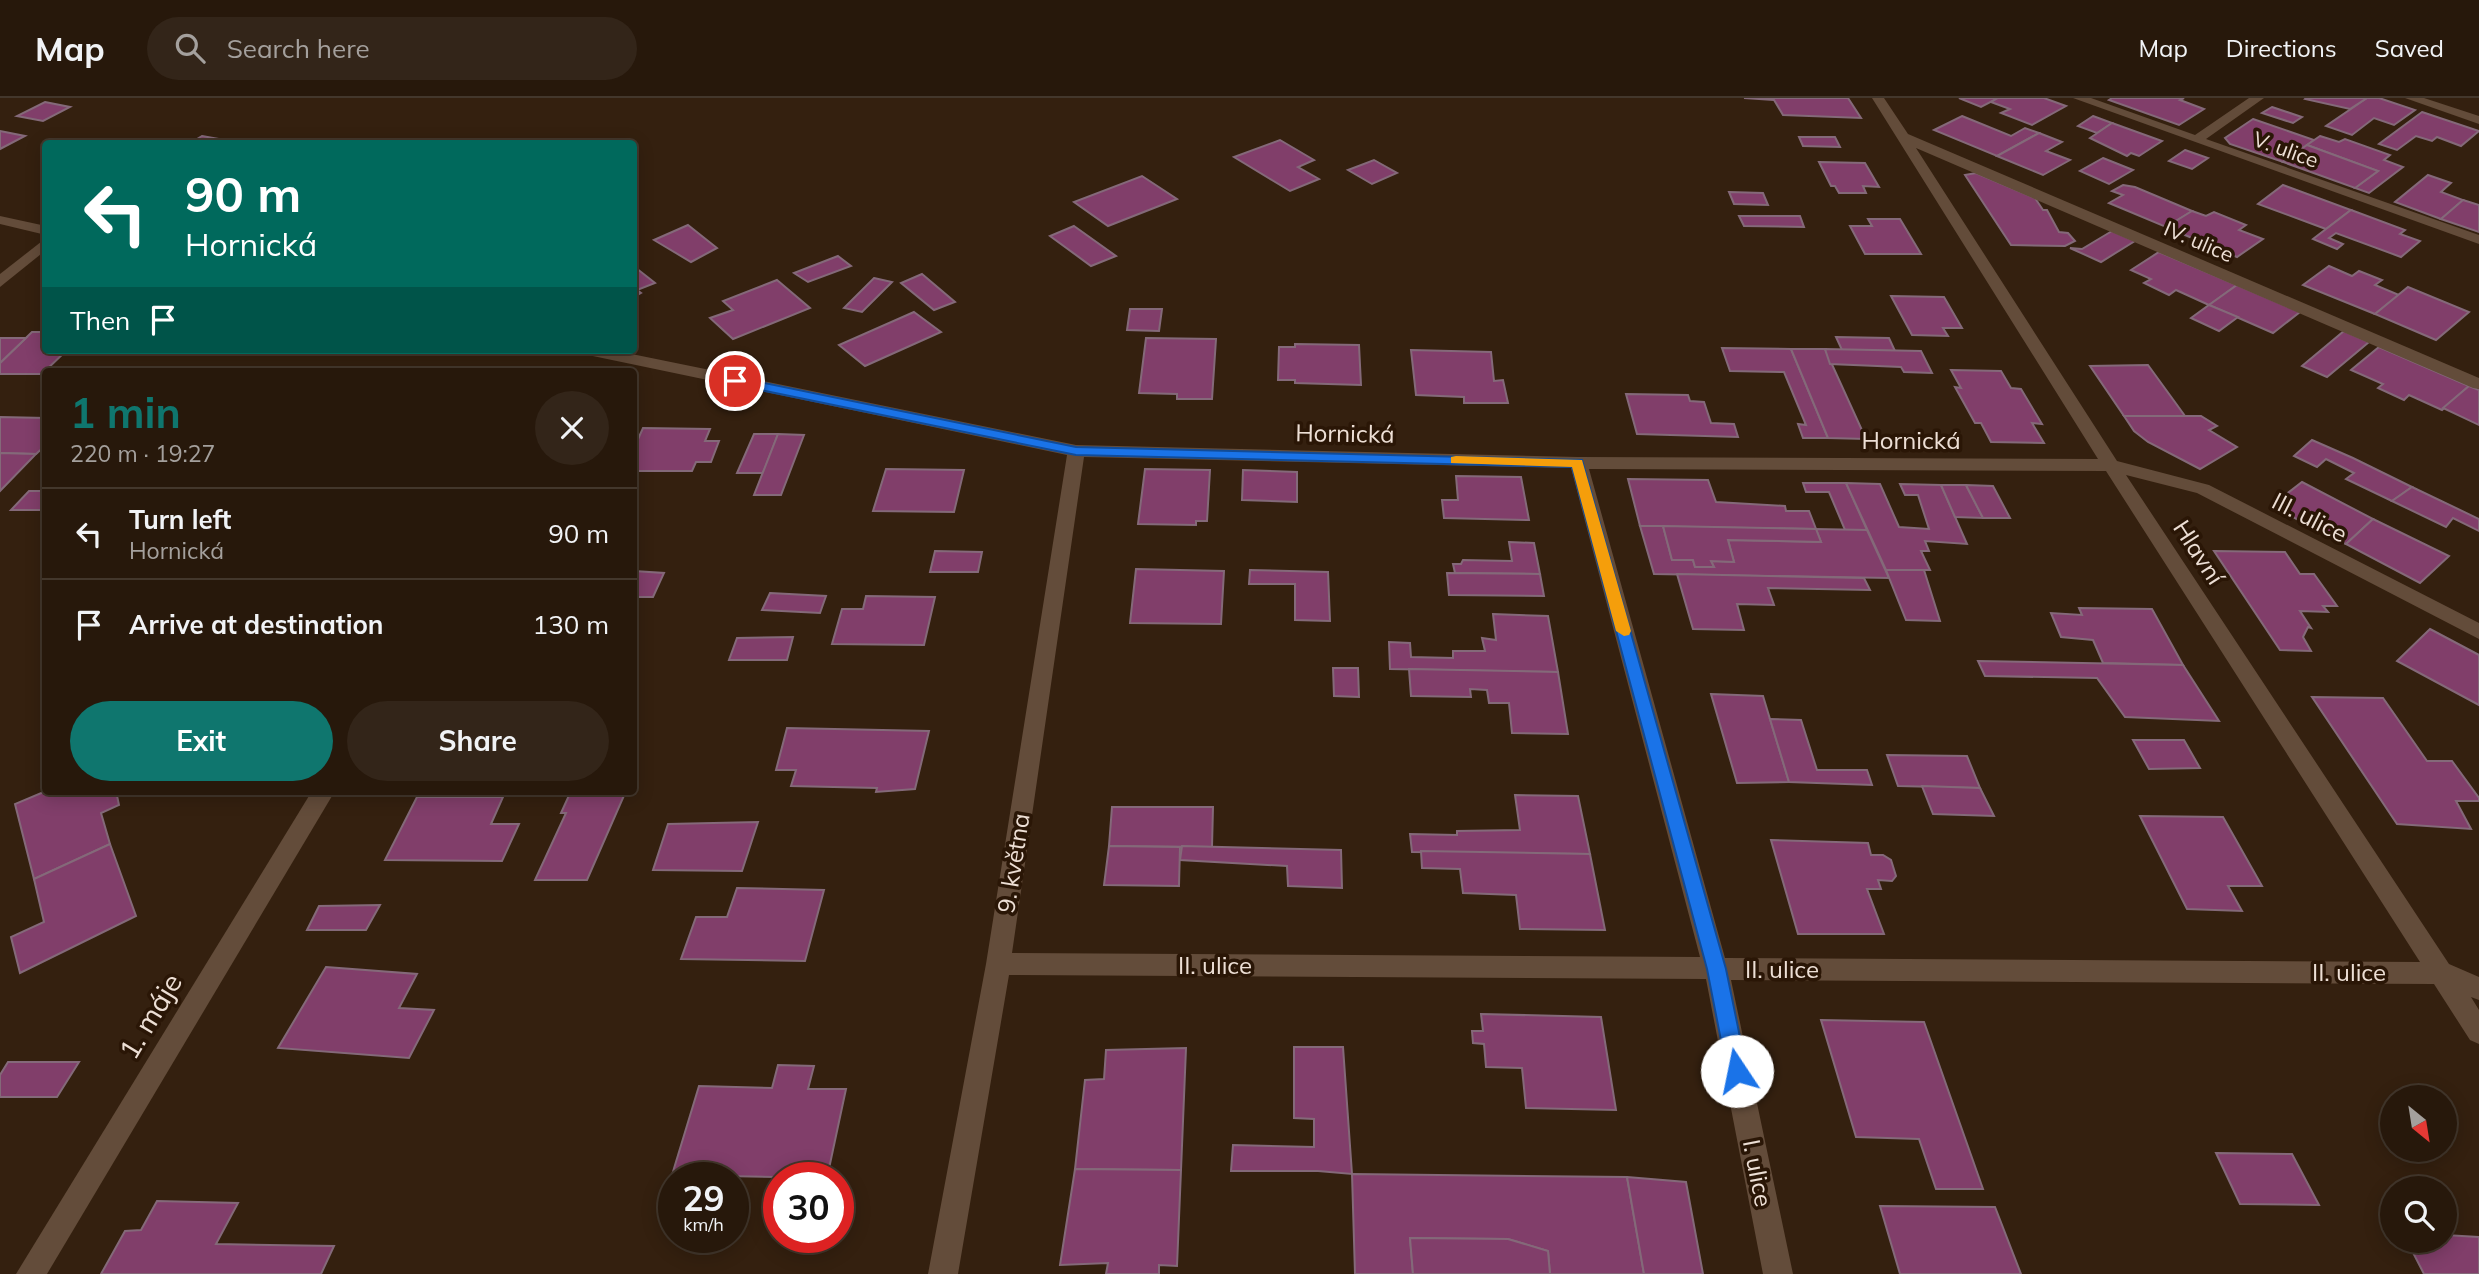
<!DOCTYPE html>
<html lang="en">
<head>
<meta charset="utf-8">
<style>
  :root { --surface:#27180b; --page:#332519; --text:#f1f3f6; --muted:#a4a09d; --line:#43372c; --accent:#0f766e }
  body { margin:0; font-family:Mulish,sans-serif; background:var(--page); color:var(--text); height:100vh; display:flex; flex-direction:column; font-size:26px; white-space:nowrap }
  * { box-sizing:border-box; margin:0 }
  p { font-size:23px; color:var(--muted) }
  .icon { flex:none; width:38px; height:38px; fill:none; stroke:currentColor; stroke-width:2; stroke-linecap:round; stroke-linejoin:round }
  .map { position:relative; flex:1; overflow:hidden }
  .sheet { position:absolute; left:42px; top:270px; width:595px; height:427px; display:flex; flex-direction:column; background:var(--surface); border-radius:7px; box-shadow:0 4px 18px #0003,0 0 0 2px var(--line) }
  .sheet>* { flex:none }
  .guide { position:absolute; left:42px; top:42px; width:595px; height:214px; border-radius:7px; box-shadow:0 4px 18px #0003,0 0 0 2px var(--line); background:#00695c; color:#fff; overflow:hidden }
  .needle { width:46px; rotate:150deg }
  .controls { position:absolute; left:2380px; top:987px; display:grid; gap:14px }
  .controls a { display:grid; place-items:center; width:77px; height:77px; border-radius:50%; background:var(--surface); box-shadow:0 4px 18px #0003,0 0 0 2px var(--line); font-size:35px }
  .speed { position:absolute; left:658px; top:1064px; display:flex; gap:14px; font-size:35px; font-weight:700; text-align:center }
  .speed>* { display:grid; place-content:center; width:91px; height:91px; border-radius:50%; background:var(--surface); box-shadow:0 4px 18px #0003,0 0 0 2px var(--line); line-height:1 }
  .speed small { font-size:18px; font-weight:400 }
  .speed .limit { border:10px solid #d22; background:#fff; color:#111 }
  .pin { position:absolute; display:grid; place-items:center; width:60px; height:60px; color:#fff; margin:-30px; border:4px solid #fff; border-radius:50%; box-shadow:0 2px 7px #0007 }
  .me { position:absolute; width:77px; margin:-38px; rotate:349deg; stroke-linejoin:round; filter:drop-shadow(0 0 5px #0008) }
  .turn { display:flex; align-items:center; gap:24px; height:147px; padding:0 28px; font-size:32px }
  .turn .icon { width:91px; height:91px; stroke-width:2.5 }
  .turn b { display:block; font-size:49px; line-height:60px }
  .then { display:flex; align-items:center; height:66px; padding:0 28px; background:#0003; gap:14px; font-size:26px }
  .round { display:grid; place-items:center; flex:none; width:74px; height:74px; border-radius:37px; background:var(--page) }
  .headline { display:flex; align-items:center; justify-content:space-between; height:119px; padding:0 28px }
  h1 { font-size:42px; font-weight:700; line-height:52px; color:var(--accent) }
  .button { display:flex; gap:14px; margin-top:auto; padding:14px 28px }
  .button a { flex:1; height:80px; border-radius:42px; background:var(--accent); color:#fff; font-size:28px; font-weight:700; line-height:80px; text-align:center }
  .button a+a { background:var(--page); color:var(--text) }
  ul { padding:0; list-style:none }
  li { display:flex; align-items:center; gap:21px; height:91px; padding:0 28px; border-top:2px solid var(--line) }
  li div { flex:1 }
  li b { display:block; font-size:26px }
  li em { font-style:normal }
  header { display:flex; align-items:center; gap:42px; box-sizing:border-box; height:98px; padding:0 35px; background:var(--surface); border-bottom:2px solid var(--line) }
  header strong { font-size:33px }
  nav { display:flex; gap:38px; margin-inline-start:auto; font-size:24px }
  .search { width:490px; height:63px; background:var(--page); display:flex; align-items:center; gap:18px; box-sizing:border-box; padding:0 24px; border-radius:38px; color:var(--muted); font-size:26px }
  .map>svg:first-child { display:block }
  .building { fill:#813e6a; stroke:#846979; stroke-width:2 }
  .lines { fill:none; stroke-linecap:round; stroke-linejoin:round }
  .minor { fill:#634c3a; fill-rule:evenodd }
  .route { fill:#1a73e8; stroke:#114b97; stroke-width:2 }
  .slow { fill:#f59e0b }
  .labels { text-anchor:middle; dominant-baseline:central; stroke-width:7; stroke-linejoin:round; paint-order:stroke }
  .far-street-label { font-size:21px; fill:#eddfd5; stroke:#2a1606 }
  .street-label { font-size:24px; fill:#eddfd5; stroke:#2a1606 }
  .near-street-label { font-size:28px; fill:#eddfd5; stroke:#2a1606 }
</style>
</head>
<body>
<header>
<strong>Map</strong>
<div class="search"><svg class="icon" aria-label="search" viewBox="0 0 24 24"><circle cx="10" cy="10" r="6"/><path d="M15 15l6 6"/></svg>Search here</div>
<nav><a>Map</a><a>Directions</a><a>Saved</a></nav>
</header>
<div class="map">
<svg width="2479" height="1176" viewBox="0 0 2479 1176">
  <rect width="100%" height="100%" fill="#34200f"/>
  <g class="building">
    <path d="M1848,0L1861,20L1783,17L1774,2L1744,0Z"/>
    <path d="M1959,0H1998L1981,9Z"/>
    <path d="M1998,0H2044L2066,8L2032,27L2001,15L2010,11L1991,4Z"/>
    <path d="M2112,0H2184L2180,2L2204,11L2179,27L2109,2Z"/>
    <path d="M2367,0H2379L2415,12L2394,27L2374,20L2352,37L2326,28Z"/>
    <path d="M2367,0L2350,11L2305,1L2306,0Z"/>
    <path d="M45,4L70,9L43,23L17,18Z"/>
    <path d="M2272,9L2302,19L2293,25L2262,15Z"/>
    <path d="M2422,14L2479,33L2461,48L2437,39L2432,43L2416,38L2397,52L2379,46Z"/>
    <path d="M1962,18L2011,38L2025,30L2039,35L1997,58L1934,32Z"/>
    <path d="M2093,18L2112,25L2097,35L2078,28Z"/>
    <path d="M2253,21L2314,42L2283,64L2230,46L2225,40Z"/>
    <path d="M2112,25L2162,43L2139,58L2131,55L2127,58L2090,40Z"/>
    <path d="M0,33L25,38L0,51Z"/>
    <path d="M2039,35L2062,44L2046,53L2070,62L2043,77L1997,58Z"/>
    <path d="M202,38L219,41L211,46H189Z"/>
    <path d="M2320,38L2339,44L2345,41L2390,57L2384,62L2403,69L2369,95L2355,90L2378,73L2307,47Z"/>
    <path d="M1799,39H1835L1840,49L1803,48Z"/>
    <path d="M1280,42L1314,62L1298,69L1319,81L1290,93L1234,59Z"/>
    <path d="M2307,47L2378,73L2355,90L2283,64Z"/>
    <path d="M2185,52L2208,60L2192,71L2169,63Z"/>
    <path d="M2103,60L2133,72L2109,86L2080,73Z"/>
    <path d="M1374,62L1397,75L1372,86L1348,72Z"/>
    <path d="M1819,64L1865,65L1879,89L1863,88L1866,95H1839L1835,88H1831Z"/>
    <path d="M1976,75L2035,100L2043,112H2047L2059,134L2068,135L2075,143L2065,148L2011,147L1965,77Z"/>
    <path d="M2428,77L2451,85L2441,94L2463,102L2441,121L2395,104Z"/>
    <path d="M1142,78L1177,101L1108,128L1074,104Z"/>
    <path d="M2123,87L2135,89L2192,113L2166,129L2109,105L2123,97L2112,93Z"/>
    <path d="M2283,87L2351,112L2326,131L2258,106Z"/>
    <path d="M1729,94L1763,95L1768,107L1734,106Z"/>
    <path d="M2463,102L2479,107V134L2441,121Z"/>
    <path d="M2351,112L2405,132L2400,136L2420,143L2401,159L2336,135L2329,140L2343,146L2337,151L2313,141Z"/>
    <path d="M2192,113L2206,118L2214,114L2246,127L2239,132L2263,141L2237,159L2166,129Z"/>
    <path d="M1739,118H1800L1804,129L1744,128Z"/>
    <path d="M1868,121H1900L1921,156H1865L1850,128H1872Z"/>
    <path d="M688,127L717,150L691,164L654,142Z"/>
    <path d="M1074,128L1116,158L1091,168L1050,138Z"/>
    <path d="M2112,133L2135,143L2101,164L2070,150L2082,151Z"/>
    <path d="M2159,154L2237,187L2209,207L2176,192L2169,197L2144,185L2151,181L2131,172Z"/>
    <path d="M838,158L851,168L808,184L794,175Z"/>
    <path d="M2329,168L2352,178L2359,173L2382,182L2375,187L2399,197L2375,216L2303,187Z"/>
    <path d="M636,170L655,185L637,192L641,195L634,199Z"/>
    <path d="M922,176L955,204L934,212L901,185Z"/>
    <path d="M874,180L892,184L862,214L844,210Z"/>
    <path d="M777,182L810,210L733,241L710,220L733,212L723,203Z"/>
    <path d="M2237,187L2300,214L2273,235L2209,207Z"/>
    <path d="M2408,189L2469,214L2436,242L2375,216Z"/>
    <path d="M1891,198L1944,199L1962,230H1943L1948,238L1912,237Z"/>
    <path d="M2209,207L2238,219L2219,233L2191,220Z"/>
    <path d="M1130,211H1162L1159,233L1127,232Z"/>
    <path d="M914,214L941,234L865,268L839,247Z"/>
    <path d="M2344,233L2369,244L2327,279L2302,268Z"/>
    <path d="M32,234H46V252H67L42,276H0V265Z"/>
    <path d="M1836,239L1889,240L1895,253L1842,252Z"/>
    <path d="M0,240H26L0,265Z"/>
    <path d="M1146,240L1216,241L1212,301H1177V296L1139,295Z"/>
    <path d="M1295,246L1359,247L1361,287L1295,285V282H1278L1279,249H1295Z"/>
    <path d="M2379,249L2469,288L2442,312L2409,297L2404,302L2378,290L2383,286L2351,272Z"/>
    <path d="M1722,250L1791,251L1828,340H1803L1798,326L1806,327L1784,274L1730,273Z"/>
    <path d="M1791,251H1825L1866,341L1828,340Z"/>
    <path d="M1825,251L1921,253L1932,275L1904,274L1901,269L1830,266Z"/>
    <path d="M1411,252L1491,254L1494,283L1503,282L1508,305H1464V299L1416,297Z"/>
    <path d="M2148,267L2185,318H2124L2090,268Z"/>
    <path d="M1951,272L2001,273L2011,290L2021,291L2042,326L2032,325L2044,345L1991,344L1981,325H1975L1955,289L1961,290Z"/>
    <path d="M2469,288L2479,292V327L2443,310Z"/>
    <path d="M1626,296L1688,297L1690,303L1704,304L1711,325L1734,326L1738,339L1637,336Z"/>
    <path d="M2124,318H2201L2217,328L2209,332L2237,349L2200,371L2148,344L2134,333Z"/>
    <path d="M0,319L46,320V347L36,356L0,355Z"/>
    <path d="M643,330L710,331L705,343H719L711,364H696L692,373H634V350Z"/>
    <path d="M754,336H778L763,375H737Z"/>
    <path d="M778,336L804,337L781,397H754Z"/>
    <path d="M2312,342L2353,360L2412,389L2392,403L2346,381L2354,375L2326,361L2317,369L2294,358Z"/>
    <path d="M0,355L36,356L0,393Z"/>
    <path d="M886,371L964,372L954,414L873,413Z"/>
    <path d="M1145,371L1210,372L1207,423H1196V427L1138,426Z"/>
    <path d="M1243,372L1297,374V404L1242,402Z"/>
    <path d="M1456,378L1521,379L1529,422L1444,420L1442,402H1458Z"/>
    <path d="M1628,381L1708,382L1716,404L1785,408L1786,413H1809L1816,431L1640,428Z"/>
    <path d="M2302,384L2373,421L2346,446L2271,408Z"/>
    <path d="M1803,385H1846L1867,432H1845L1829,394H1806Z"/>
    <path d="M1846,385L1880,386L1899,429L1929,431L1918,397H1905L1900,386L1941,387L1967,446L1925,443L1929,453H1921L1930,472H1886Z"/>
    <path d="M1941,387H1966L1983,420L1955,419Z"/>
    <path d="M1966,387L1993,388L2010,420H1983Z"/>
    <path d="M2412,389L2479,421V433L2453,420L2446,429L2392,403Z"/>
    <path d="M29,393H46V412H11Z"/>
    <path d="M2373,421L2449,458L2420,485L2346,446Z"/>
    <path d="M1640,428H1663L1672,462H1693L1695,469H1714L1711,463L1734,464L1728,442L1821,444L1816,431L1867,432L1889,480L1654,476Z"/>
    <path d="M1663,428L1816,431L1821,444L1728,442L1734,464L1711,463L1714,469H1695L1693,462H1672Z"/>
    <path d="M1509,444L1534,445L1540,476L1455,475L1453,466H1461L1463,462L1512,463Z"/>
    <path d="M935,453L982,454L978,474H930Z"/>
    <path d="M2214,453L2285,454L2300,476H2314L2337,508H2323L2328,514L2300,513L2311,530L2308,529L2303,539L2311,553L2280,552Z"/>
    <path d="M1136,471L1224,473L1221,526L1130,525Z"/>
    <path d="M1250,472L1328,474L1330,523L1295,522V486H1249Z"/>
    <path d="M1886,472H1924L1940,523L1906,522Z"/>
    <path d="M634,473L664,475L653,499H634Z"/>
    <path d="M1447,475L1540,476L1544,498L1449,497Z"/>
    <path d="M1677,476L1864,480L1870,492L1768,490L1774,507L1737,506L1744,532L1693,531Z"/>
    <path d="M770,495L826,498L820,515L762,512Z"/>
    <path d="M866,498L935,499L924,547L832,546L842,511H863Z"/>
    <path d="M2079,510L2152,511L2183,567L2103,565L2093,542L2061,539L2051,515L2082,517Z"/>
    <path d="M1493,516L1548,518L1558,574L1390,571L1389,544L1410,545L1411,559L1453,560V553H1485L1482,540L1496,542Z"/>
    <path d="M2430,531L2479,557V607L2397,563Z"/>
    <path d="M793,539L787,562H729L737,540Z"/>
    <path d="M1978,563L2183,567L2219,623L2125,619L2097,580L1985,578Z"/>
    <path d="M1333,570H1358L1359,599L1334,598Z"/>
    <path d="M1409,571L1558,574L1568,636L1512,635L1509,605H1489L1487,592L1470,591L1471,599L1411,598Z"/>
    <path d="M1711,596L1763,598L1789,684L1737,685Z"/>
    <path d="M2312,599L2383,600L2427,663H2452L2479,700V703H2456L2471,731L2397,726Z"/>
    <path d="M1770,621L1801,622L1817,672H1867L1872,687L1789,684Z"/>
    <path d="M787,630L929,633L915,691L876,694L877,690L791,688L796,672H776Z"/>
    <path d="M2133,642H2184L2200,670L2149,671Z"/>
    <path d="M1887,657L1967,658L1980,690L1898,688Z"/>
    <path d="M1922,688L1980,690L1994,718L1933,716Z"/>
    <path d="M46,693H116L119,707L101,715L110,746L34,781L15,706Z"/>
    <path d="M571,693H626L587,782H535L566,715H561Z"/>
    <path d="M1515,697L1578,698L1590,756L1412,754L1410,736L1457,737V733L1520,732Z"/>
    <path d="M417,699H503L491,726H519L502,763L385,762Z"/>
    <path d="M1112,709H1213L1212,749L1109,748Z"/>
    <path d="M2140,718L2223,719L2262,788H2228L2242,813L2187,811Z"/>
    <path d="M758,724L742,773L653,772L668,726Z"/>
    <path d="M1771,742L1868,745L1871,757H1883L1891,762L1896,778L1892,783L1878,782L1881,791H1867L1884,836H1798Z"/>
    <path d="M110,746L136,818L20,875L11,839L44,824L34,781Z"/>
    <path d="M1109,748L1180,749L1179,788L1104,787Z"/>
    <path d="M1182,748L1341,752L1342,790L1288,788L1287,768L1180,762Z"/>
    <path d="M1421,753L1590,756L1605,832L1520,831L1516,797L1463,795L1460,771L1422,770Z"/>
    <path d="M737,790L824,792L805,863L681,861L696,819H727Z"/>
    <path d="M380,807L366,832H307L319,808Z"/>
    <path d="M326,869L417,876L399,910L434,912L409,960L278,950Z"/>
    <path d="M1481,916L1601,919L1616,1012L1526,1010L1522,970L1486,969L1484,946L1473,945L1472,933H1483Z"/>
    <path d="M1821,922L1924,924L1983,1091H1936L1919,1041L1856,1039Z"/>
    <path d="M1294,949H1343L1352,1076L1318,1073H1231L1233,1047L1314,1049V1021L1294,1020Z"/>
    <path d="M1186,950L1181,1072L1075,1071L1085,982L1104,981L1106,952Z"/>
    <path d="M8,964H79L57,999H0V977Z"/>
    <path d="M778,967L814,968L808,991H846L827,1080L672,1077L699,988L772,990Z"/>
    <path d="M2216,1055L2292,1056L2319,1107L2240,1106Z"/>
    <path d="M1075,1071L1181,1072L1177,1168L1159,1167V1176H1106L1108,1165L1060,1167Z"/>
    <path d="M1352,1076L1627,1079L1644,1176H1550L1548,1153L1508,1141L1410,1140L1413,1176H1355Z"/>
    <path d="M1627,1079L1686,1084L1703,1176H1644Z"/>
    <path d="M157,1103L238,1105L216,1146L334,1148L321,1176H101L125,1133L141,1132Z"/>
    <path d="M1880,1108L1995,1109L2021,1176H1900Z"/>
    <path d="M2445,1137L2479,1139V1176H2424L2407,1143H2445Z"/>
    <path d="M1410,1140L1508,1141L1548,1153L1550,1176H1413Z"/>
  </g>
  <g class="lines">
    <g class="minor">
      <path d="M1872,0H1884L1908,36L2479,280V291L2473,290L1916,50L2117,363L2209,387L2479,525V541L2197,395L2126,377L2449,866L2479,879V902L2471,899L2479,912V946L2470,942L2434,886L1731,882L1793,1176H1763L1706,881L1009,877L958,1176H928L986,866L1067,357L588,257L580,252H612L1076,347L1578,359L2098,361ZM1084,359L1571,370L1700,859L1012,855ZM1589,371L2106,373L2420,864L1725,860Z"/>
      <path d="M2073,0H2091L2195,37L2249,0H2264L2206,41L2479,137V146Z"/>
      <path d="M2405,0H2424L2479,18V26Z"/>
      <path d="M0,118L46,128V137L0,126Z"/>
      <path d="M46,140V152L0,189V176Z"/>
      <path d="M312,693H335L47,1176H16Z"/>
    </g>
  </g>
  <path class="route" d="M735,279L1076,349L1582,362L1726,871L1747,973L1744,979L1737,982L1730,979L1727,973L1707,871L1572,369L1076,357L731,286L729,283Z"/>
  <path class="slow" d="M1456,358L1582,362L1631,533L1629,537L1624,538L1616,533L1572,369L1451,365V359Z"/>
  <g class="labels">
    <g class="far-street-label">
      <text transform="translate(2286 51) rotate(20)">V. ulice</text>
      <text transform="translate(2199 143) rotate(23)">IV. ulice</text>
    </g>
    <g class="street-label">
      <text transform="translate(1345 335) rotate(1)">Hornická</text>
      <text x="1911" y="342">Hornická</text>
      <text transform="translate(2310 419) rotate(27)">III. ulice</text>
      <text transform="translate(2199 454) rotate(57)">Hlavní</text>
      <text transform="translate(1013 765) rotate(-81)">9. května</text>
      <text x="1215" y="867">II. ulice</text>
      <text x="1782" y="871">II. ulice</text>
      <text x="2349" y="874">II. ulice</text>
      <text transform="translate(1758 1075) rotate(79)">I. ulice</text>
    </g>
    <g class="near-street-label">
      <text transform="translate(150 918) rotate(-59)">1. máje</text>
    </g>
  </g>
</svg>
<div class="controls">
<a><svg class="needle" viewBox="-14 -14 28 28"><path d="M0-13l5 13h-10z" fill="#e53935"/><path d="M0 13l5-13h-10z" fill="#a4a09d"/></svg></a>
<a><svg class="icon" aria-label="search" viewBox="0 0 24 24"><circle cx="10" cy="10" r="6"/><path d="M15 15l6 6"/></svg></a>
</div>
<div class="speed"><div>29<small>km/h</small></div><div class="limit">30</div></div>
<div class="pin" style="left:735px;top:283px;background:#d93025"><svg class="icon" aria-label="arrive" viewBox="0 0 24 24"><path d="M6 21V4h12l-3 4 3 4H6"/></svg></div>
<svg class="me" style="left:1737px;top:973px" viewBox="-20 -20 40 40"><circle r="19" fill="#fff"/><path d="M0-13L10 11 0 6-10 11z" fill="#1a73e8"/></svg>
<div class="guide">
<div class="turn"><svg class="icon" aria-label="left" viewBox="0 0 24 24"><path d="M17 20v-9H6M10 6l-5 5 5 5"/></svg><div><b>90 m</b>Hornická</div></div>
<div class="then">Then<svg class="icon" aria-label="arrive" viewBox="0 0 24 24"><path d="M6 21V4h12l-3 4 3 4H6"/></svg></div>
</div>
<section class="sheet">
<div class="headline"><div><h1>1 min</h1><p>220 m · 19:27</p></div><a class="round"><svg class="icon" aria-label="close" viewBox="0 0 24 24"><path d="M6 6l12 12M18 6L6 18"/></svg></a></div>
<ul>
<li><svg class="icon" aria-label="left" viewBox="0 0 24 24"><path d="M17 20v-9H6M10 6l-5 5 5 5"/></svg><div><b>Turn left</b><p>Hornická</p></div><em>90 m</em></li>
<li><svg class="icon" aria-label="arrive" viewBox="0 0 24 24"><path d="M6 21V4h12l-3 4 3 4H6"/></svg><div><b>Arrive at destination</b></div><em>130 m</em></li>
</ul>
<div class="button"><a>Exit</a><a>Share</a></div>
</section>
</div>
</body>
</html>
